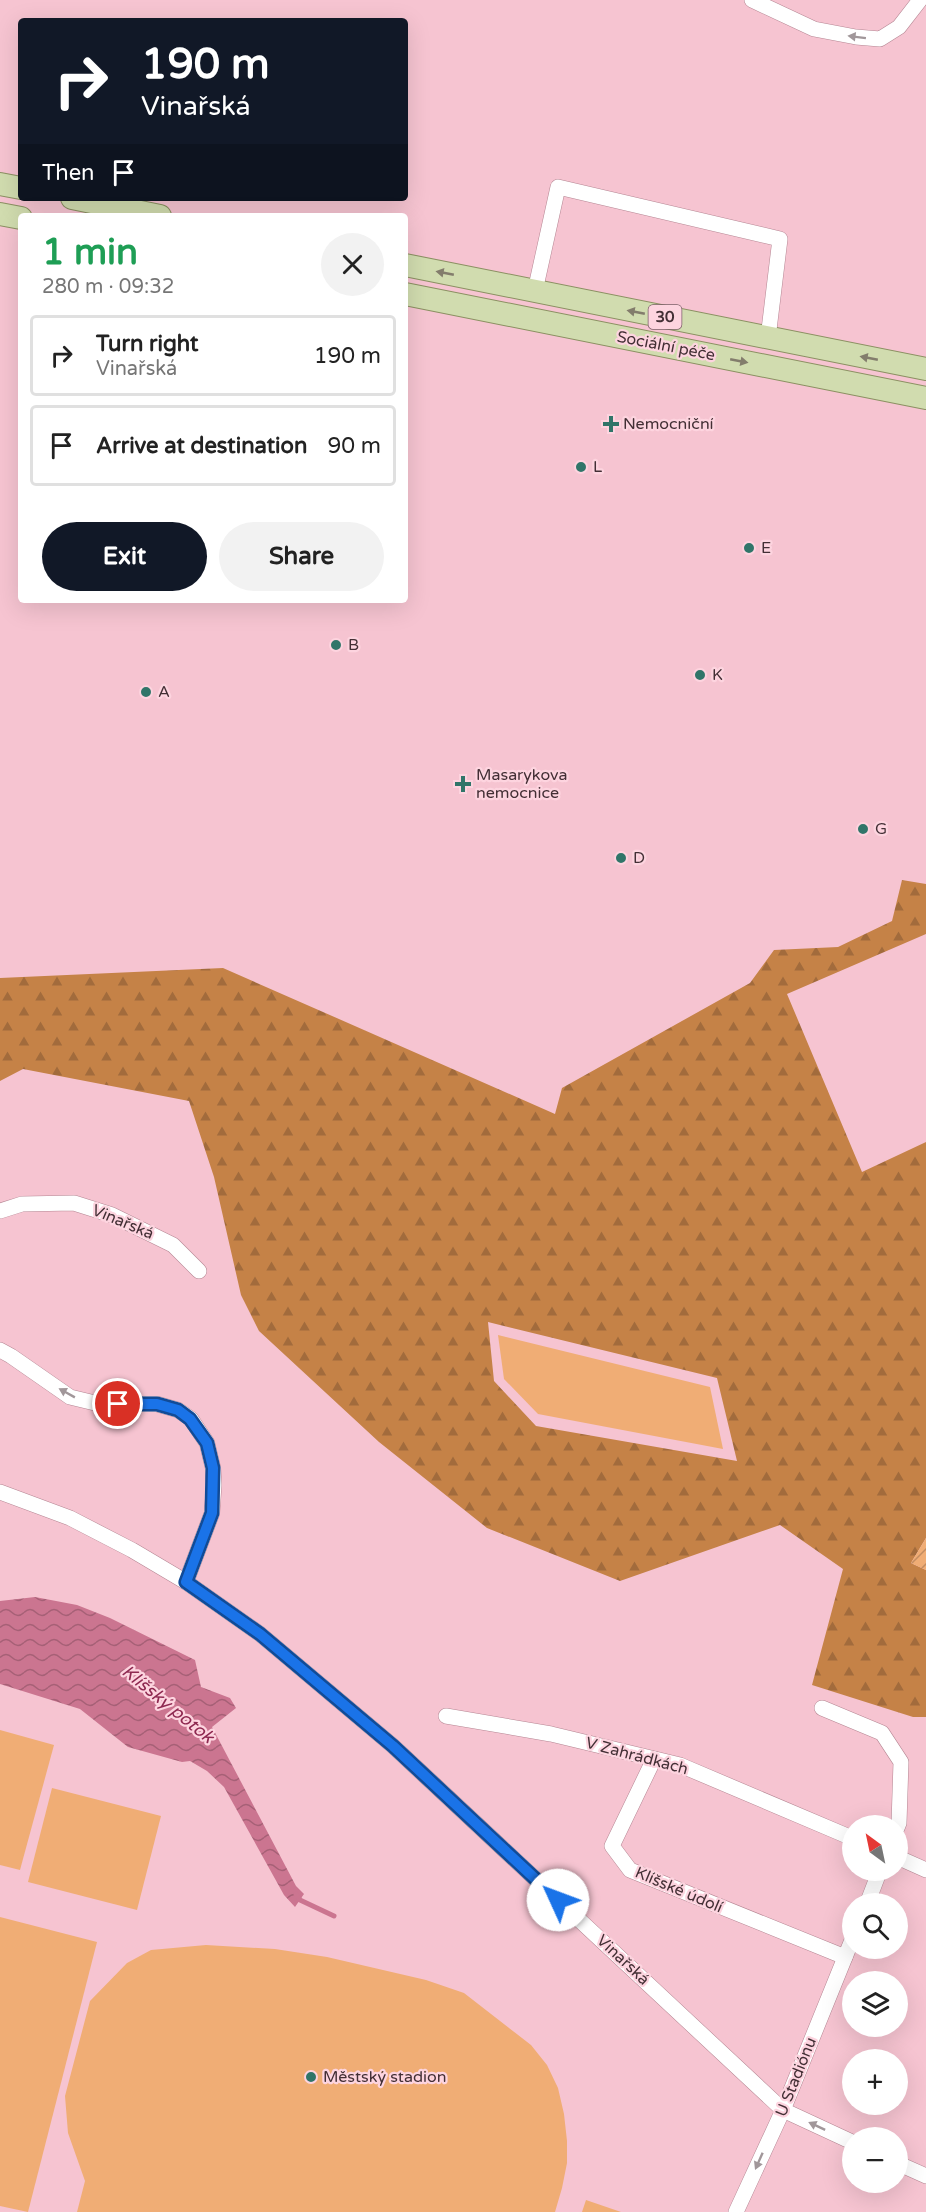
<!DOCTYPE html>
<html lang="en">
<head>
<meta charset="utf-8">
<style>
  :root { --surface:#fff; --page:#f2f2f2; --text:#222; --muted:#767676; --line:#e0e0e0; --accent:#111827 }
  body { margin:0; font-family:"Varela Round",sans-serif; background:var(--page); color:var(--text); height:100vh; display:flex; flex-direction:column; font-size:22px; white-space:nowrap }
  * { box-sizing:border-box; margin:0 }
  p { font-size:20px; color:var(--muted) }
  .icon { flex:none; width:33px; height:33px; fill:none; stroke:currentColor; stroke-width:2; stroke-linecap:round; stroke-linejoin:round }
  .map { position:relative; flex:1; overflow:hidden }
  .panel { position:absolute; left:18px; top:213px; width:390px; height:390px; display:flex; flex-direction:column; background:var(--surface); border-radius:6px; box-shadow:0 6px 24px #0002 }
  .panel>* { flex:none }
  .guide { position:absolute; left:18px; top:18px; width:390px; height:183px; border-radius:6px; box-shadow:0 6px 24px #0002; background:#111827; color:#fff; overflow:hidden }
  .needle { width:39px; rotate:327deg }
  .fabs { position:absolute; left:842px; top:1815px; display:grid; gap:12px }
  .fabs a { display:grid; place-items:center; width:66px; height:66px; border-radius:50%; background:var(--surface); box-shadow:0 6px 24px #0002; font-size:30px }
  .pin { position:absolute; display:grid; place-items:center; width:51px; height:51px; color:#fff; margin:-26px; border:3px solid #fff; border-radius:50%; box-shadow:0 2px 6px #0007 }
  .me { position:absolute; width:66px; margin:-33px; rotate:313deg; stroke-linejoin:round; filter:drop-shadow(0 0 4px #0008) }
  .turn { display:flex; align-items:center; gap:21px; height:126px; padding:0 24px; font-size:27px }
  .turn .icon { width:78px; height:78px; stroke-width:2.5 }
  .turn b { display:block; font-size:42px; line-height:51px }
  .then { display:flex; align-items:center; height:57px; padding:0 24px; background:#0003; gap:12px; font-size:22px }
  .round { display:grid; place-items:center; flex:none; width:63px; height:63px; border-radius:32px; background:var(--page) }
  .summary { display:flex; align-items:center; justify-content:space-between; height:102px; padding:0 24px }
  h1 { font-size:36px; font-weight:700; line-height:45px; color:#1e9e55 }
  .primary-button { display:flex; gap:12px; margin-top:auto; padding:12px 24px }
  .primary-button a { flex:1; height:69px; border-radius:36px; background:var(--accent); color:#fff; font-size:24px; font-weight:700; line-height:69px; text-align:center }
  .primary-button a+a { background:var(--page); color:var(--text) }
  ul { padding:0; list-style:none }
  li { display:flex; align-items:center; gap:18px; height:81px; margin:0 12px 9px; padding:0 12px; border:3px solid var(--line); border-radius:6px }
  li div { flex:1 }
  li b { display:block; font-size:22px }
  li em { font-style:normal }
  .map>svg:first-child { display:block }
  .grass { fill:#f0ad75 }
  .forest { fill:url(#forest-firs); fill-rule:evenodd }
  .garden { fill:url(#garden-furrows) }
  .water { fill:url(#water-waves) }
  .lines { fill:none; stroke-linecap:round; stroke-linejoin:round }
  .stream { stroke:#cb7590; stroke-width:5 }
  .minor-casing { stroke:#b58693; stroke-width:16 }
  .primary-casing { stroke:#8b9062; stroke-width:24 }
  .minor { stroke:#fff; stroke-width:15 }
  .primary { stroke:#d1dcaf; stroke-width:22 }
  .oneway { fill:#a1979a }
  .oneway2 { fill:#837d6c }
  .route-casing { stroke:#114b97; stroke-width:15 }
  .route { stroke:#1a73e8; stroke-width:10 }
  .poi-dot { fill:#307569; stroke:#fdd4df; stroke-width:2 }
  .labels { text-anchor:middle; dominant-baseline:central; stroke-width:4.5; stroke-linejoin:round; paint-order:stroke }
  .shield { fill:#fdd4df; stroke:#7b6068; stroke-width:1.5 }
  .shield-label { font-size:15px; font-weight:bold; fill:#432f35 }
  .street-label { font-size:16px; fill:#432f35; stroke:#fdd4df }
  .poi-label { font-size:16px; fill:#432f35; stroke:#fdd4df; text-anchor:start }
  .water-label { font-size:18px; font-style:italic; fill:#8f2951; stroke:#fdd4df }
</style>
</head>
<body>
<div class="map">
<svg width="926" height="2212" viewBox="0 0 926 2212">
  <defs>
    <pattern id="forest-firs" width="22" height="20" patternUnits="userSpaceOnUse" patternTransform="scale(1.5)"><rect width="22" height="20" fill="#c58247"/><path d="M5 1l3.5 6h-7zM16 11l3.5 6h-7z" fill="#a26b3c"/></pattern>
    <pattern id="garden-furrows" width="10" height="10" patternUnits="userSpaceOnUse" patternTransform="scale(1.5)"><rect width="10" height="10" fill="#f0ad75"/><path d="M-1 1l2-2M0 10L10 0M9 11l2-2" fill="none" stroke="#c48d61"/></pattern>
    <pattern id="water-waves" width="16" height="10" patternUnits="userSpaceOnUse" patternTransform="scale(1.5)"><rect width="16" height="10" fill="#cb7590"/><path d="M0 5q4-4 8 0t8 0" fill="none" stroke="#a66076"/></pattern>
  </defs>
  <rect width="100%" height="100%" fill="#f6c4d1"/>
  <g class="grass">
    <path d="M498,1335L710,1387L723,1449L538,1414L504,1379Z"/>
    <path d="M0,1730L54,1745L20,1870L0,1865Z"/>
    <path d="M52,1788L161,1816L137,1910L28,1882Z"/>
    <path d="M0,1917L97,1942L28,2212L0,2206Z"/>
    <path d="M206,1945L275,1949L327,1957L426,1980L464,1993L531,2045L547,2065L558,2088L564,2114L567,2141V2163L562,2188L555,2212H77L85,2181L68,2133L65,2096L90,2001L127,1963L151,1950Z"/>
    <path d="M586,2200L621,2212H582Z"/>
  </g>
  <path class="forest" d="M902,880L926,884V934L787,994L862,1172L926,1142V1538L911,1563L926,1570V1717H913L812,1685L843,1569L780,1525L620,1581L487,1528L379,1442L259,1331L241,1295L214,1177L189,1101L23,1069L0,1081V978L223,968L555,1114L562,1088L750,983L774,950L838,947L892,921ZM488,1322L717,1378L737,1461L536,1426L494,1381Z"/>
  <path class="garden" d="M926,1538V1570L911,1563Z"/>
  <path class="water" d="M35,1597L77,1605L110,1618L195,1660L201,1687L230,1698L236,1708L212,1727L296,1886L304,1894L295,1907L284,1895L224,1787L207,1771L190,1761L182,1762L128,1747L80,1709L0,1684V1601Z"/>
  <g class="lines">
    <path class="stream" d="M296,1894L300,1900L334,1916"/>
    <defs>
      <g id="minor">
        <path d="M752,0L814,29L856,37L880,39L899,27L920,0"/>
        <path d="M535,291L558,187L780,239L768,338"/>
        <path d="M0,1211L22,1204L74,1203L112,1215L173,1245L199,1271"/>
        <path d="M0,1350L11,1356L70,1397L99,1404H157L178,1410L191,1419L207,1443L213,1468L214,1485L212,1513L186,1582"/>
        <path d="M0,1492L70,1518L132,1550L186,1582L260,1634L393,1746L783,2110L852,2142"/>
        <path d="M822,1708L882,1733L901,1762L899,1823L897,1828"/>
        <path d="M446,1716L551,1734L680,1765L852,1838"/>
        <path d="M654,1759L612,1846L630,1870L845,1957"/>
        <path d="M897,1857L926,1870"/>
        <path d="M867,1904L880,1870"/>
        <path d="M897,2163L926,2176"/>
        <path d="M736,2212L783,2110L852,1940"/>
      </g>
      <g id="primary">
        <path d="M0,184L21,188"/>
        <path d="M72,198L160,216"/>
        <path d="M0,214L21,218"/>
        <path d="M405,265L926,369"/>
        <path d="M405,294L926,398"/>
      </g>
    </defs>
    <use href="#minor" class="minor-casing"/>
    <use href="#primary" class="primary-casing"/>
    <use href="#minor" class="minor"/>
    <use href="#primary" class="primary"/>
  </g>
  <defs><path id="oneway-solid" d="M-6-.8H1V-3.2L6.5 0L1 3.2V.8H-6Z" transform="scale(1.5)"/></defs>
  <g class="oneway">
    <use href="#oneway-solid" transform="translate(857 37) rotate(-173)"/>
    <use href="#oneway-solid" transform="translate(67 1393) rotate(-151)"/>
    <use href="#oneway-solid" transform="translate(817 2126) rotate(-155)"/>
    <use href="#oneway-solid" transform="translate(759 2161) rotate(114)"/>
  </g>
  <g class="oneway2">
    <use href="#oneway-solid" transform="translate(445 273) rotate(-169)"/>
    <use href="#oneway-solid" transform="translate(636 312) rotate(-169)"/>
    <use href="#oneway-solid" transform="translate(869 358) rotate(-169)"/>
    <use href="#oneway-solid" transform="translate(739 361) rotate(11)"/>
  </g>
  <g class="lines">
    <defs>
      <path id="route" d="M118,1404H157L178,1410L190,1419L207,1443L213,1468L212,1513L186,1582L260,1634L393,1746L558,1900"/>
    </defs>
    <use href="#route" class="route-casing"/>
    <use href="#route" class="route"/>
  </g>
  <g class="poi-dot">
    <path d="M608 415h6v6h6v6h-6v6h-6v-6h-6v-6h6z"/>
    <circle cx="581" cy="467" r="6"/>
    <circle cx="749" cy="548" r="6"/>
    <circle cx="336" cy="645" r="6"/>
    <circle cx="700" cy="675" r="6"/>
    <circle cx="146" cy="692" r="6"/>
    <path d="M460 775h6v6h6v6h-6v6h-6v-6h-6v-6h6z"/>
    <circle cx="863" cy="829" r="6"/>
    <circle cx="621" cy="858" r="6"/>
    <circle cx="311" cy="2077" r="6"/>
  </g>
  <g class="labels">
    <rect class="shield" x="648.5" y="305" width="33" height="24" rx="4.5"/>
    <g class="shield-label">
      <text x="665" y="317">30</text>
    </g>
    <g class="street-label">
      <text transform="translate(666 346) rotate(11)">Sociální péče</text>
      <text transform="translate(123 1222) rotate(23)">Vinařská</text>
      <text transform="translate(637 1756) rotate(15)">V Zahrádkách</text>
      <text transform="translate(679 1890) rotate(23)">Klíšské údolí</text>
      <text transform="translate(623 1960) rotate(43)">Vinařská</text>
      <text transform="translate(796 2077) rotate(-68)">U Stadiónu</text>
    </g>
    <g class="poi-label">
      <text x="623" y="424">Nemocniční</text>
      <text x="593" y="467">L</text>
      <text x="761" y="548">E</text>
      <text x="348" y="645">B</text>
      <text x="712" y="675">K</text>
      <text x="158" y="692">A</text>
      <text x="476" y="775">Masarykova<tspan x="476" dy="18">nemocnice</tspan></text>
      <text x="875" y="829">G</text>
      <text x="633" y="858">D</text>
      <text x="323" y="2077">Městský stadion</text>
    </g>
    <g class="water-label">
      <text transform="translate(168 1704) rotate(39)">Klíšský potok</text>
    </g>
  </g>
</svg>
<div class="fabs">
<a><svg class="needle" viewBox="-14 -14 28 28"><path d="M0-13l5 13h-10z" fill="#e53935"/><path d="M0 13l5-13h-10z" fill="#767676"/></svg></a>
<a><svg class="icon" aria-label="search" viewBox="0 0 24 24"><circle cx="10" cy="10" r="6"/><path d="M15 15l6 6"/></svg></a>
<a><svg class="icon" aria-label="layers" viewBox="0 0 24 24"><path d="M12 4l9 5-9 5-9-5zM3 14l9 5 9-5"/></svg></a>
<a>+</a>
<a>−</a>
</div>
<div class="pin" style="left:118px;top:1404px;background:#d93025"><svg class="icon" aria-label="arrive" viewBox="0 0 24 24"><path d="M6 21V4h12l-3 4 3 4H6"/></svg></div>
<svg class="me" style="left:558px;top:1900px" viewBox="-20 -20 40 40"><circle r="19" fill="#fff"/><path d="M0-13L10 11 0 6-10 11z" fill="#1a73e8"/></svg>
<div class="guide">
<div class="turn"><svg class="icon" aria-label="right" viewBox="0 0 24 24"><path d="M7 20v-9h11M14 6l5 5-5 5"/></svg><div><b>190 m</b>Vinařská</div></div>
<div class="then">Then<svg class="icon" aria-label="arrive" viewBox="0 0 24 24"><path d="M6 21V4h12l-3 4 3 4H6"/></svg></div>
</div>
<section class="panel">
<div class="summary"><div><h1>1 min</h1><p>280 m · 09:32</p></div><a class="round"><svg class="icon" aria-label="close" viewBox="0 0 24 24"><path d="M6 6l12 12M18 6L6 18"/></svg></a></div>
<ul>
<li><svg class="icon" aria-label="right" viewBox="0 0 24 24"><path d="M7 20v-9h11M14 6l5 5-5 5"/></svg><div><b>Turn right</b><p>Vinařská</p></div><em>190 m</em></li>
<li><svg class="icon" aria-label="arrive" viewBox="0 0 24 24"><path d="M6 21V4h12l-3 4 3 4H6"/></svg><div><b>Arrive at destination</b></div><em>90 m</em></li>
</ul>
<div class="primary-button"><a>Exit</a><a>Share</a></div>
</section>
</div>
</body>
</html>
